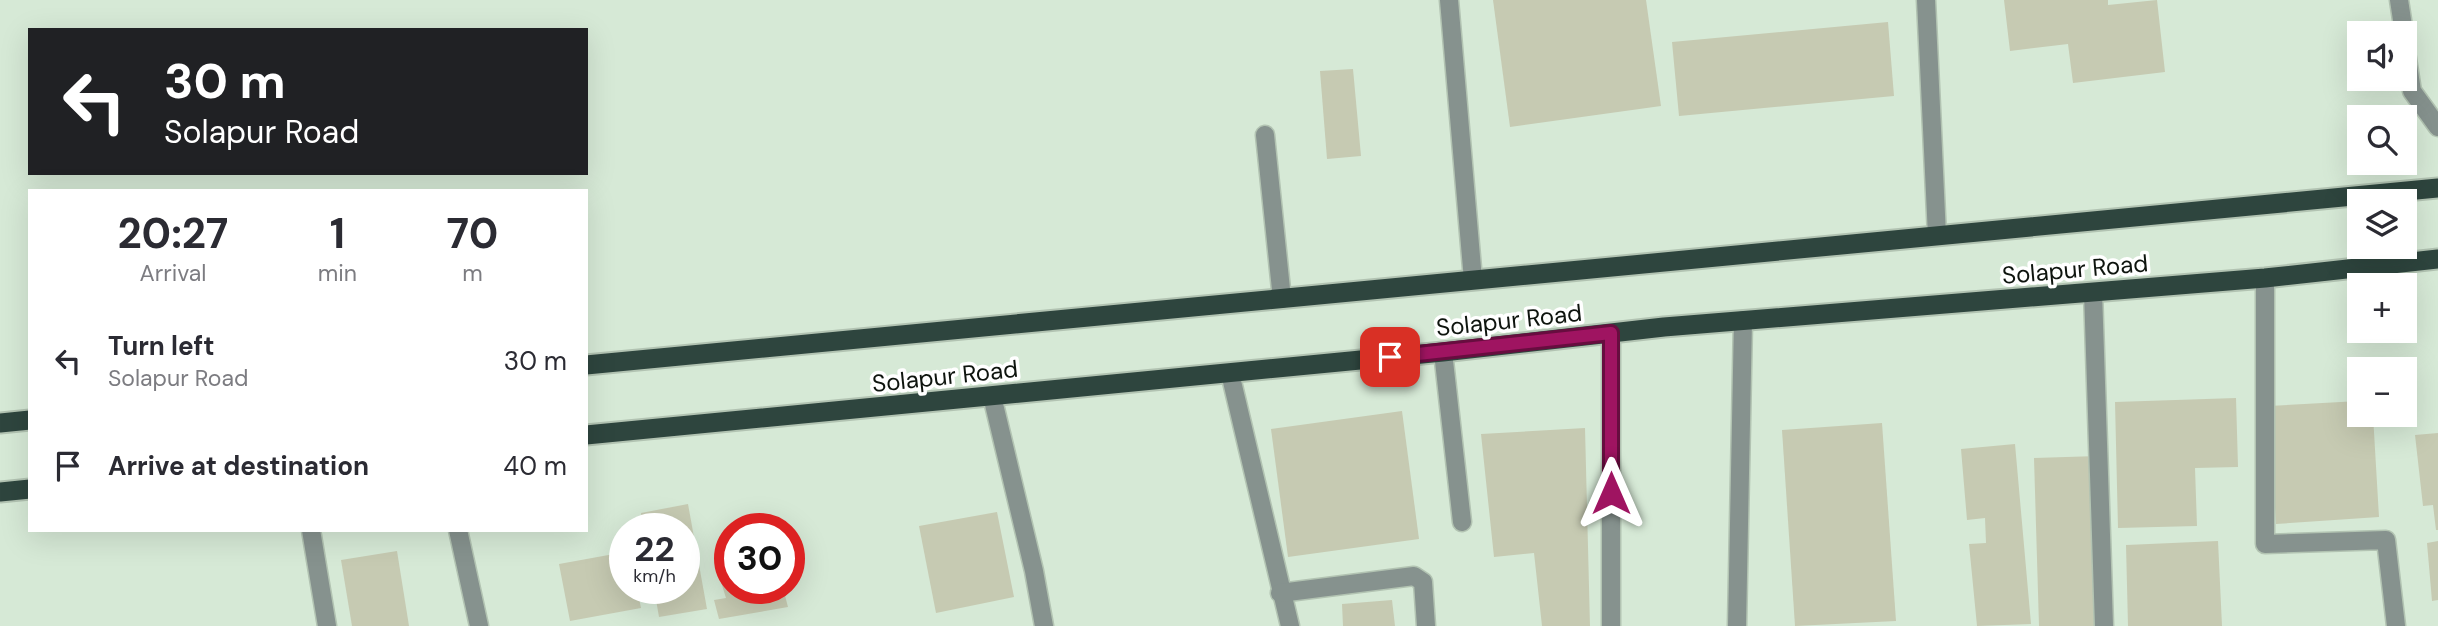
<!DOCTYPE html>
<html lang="en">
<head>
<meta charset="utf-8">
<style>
  :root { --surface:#fff; --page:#f2f2f3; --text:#2b2b33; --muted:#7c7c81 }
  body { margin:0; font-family:"DM Sans",sans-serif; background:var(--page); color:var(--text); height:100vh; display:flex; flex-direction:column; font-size:26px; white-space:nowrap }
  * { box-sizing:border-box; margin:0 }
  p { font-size:23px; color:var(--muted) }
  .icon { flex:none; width:38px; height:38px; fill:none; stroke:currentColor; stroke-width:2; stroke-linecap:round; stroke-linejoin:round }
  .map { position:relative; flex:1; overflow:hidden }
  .side { position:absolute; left:28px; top:189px; width:560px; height:343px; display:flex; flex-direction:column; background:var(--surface); border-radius:0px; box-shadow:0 7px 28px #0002 }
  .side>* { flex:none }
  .banner { position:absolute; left:28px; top:28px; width:560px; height:147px; border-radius:0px; box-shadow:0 7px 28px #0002; background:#202124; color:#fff; overflow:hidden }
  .controls { position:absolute; left:2347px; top:21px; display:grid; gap:14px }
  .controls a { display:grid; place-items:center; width:70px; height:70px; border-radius:0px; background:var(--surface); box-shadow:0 7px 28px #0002; font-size:35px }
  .speed { position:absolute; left:609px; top:513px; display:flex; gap:14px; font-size:35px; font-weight:700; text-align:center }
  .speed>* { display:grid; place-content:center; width:91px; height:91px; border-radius:50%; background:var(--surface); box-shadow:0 7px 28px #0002; line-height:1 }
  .speed small { font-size:18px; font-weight:400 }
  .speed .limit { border:10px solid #d22; background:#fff; color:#111 }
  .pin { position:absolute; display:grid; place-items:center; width:60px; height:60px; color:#fff; margin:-30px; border-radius:14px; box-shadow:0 4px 10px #0006 }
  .me { position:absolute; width:77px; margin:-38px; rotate:0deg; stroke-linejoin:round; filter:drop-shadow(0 0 5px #0008) }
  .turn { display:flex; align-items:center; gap:24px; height:147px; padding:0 21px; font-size:32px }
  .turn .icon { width:91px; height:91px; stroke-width:2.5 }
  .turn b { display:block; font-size:49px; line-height:60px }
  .eta { display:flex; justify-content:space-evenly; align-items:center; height:119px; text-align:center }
  .eta b { font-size:42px; font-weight:700; line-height:49px }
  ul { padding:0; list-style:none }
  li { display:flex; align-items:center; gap:21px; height:105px; padding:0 21px }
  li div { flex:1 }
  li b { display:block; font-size:26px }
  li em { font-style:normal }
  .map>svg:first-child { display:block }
  .building { fill:#c6cab2 }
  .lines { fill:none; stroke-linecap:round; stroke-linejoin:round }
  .service-casing { stroke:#b2c3b2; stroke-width:21 }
  .minor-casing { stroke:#b2c3b2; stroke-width:21 }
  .trunk-casing { stroke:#b2c3b2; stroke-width:23 }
  .service { stroke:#86928e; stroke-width:18 }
  .minor { stroke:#86928e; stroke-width:18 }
  .trunk { stroke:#2e453e; stroke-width:19 }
  .route-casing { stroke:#670d3f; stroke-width:18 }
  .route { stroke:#9f1461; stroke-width:12 }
  .labels { text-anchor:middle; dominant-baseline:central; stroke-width:7; stroke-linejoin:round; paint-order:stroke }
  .street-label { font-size:24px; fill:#0e140e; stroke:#fff }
</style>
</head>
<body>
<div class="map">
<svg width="2438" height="626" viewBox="0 0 2438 626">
  <rect width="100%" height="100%" fill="#d6e9d6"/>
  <g class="building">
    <path d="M1493,0H1646L1661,106L1510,127Z"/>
    <path d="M2004,0H2108V5L2157,0L2165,72L2073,83L2068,44L2010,51Z"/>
    <path d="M1888,22L1894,96L1679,116L1672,42Z"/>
    <path d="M1353,69L1361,156L1327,159L1320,71Z"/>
    <path d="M2236,398L2238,467L2195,468L2197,526L2118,528L2115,402Z"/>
    <path d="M2359,401V415H2373L2379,517L2276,524L2269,406Z"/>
    <path d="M1402,411L1419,539L1288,557L1271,429Z"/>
    <path d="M1882,423L1896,621L1795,626L1782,430Z"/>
    <path d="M1585,428L1590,626H1542L1534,553L1494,557L1481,434Z"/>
    <path d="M2438,433V530H2436L2433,505L2423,506L2415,435Z"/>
    <path d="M2015,444L2031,624L1977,626L1969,544L1986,543L1985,518L1967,520L1961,449Z"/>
    <path d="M2098,456L2103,626H2039L2034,458Z"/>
    <path d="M688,504L707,609L659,617L654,588H684V528H643L641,513Z"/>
    <path d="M997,512L1014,597L936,613L919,526Z"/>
    <path d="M2218,541L2222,626H2128L2126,545Z"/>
    <path d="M2438,541V600L2432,601L2427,543Z"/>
    <path d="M397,551L409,626H352L341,560Z"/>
    <path d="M625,552V588H637L641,608L570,621L559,564Z"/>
    <path d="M730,567V588H783L788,607L719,619L714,600L726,598L717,569Z"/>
    <path d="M1392,600L1395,626H1343L1342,604Z"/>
  </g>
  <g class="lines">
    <defs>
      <g id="service">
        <path d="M1449,0L1473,280"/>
        <path d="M1926,0L1937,236"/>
        <path d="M2399,0L2404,33"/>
        <path d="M2404,39L2412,91L2438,127"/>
        <path d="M1265,135L1282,299"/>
        <path d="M1443,352L1462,522"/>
        <path d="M311,530L327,626"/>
      </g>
      <g id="minor">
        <path d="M2265,278V544L2386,540L2396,626"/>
        <path d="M2093,292L2104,626"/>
        <path d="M1230,373L1290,626"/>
        <path d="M992,396L1034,571L1044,626"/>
        <path d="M458,530L479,626"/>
        <path d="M1280,593L1414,576L1423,582L1426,626"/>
        <path d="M1611,626V333"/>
        <path d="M1737,626L1743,320"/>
      </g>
      <g id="trunk">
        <path d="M586,365L2438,188"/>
        <path d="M0,423L30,420"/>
        <path d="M586,435L1443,352L1664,327L2265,278L2438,259"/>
        <path d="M0,492L30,489"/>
      </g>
    </defs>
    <use href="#service" class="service-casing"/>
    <use href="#minor" class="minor-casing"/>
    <use href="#trunk" class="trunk-casing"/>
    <use href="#service" class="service"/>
    <use href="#minor" class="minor"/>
    <use href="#trunk" class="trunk"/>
  </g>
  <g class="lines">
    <defs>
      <path id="route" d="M1390,357L1611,333V493"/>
    </defs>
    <use href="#route" class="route-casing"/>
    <use href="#route" class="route"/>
  </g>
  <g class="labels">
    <g class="street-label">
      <text transform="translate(2075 269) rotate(-5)">Solapur Road</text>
      <text transform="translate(1509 320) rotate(-6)">Solapur Road</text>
      <text transform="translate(945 376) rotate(-6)">Solapur Road</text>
    </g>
  </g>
</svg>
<div class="controls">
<a><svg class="icon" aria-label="sound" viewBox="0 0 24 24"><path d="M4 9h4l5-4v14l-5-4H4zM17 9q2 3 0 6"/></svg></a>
<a><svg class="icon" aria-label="search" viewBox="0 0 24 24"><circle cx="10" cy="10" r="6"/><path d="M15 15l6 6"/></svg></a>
<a><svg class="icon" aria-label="layers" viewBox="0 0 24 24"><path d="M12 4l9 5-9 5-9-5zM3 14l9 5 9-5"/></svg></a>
<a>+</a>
<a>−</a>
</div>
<div class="speed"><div>22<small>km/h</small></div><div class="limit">30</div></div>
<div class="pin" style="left:1390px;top:357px;background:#d93025"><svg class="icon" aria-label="arrive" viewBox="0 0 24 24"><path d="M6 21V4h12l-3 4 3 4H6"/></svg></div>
<svg class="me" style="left:1611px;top:493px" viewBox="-20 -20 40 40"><path d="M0-17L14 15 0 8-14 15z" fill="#9f1461" stroke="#fff" stroke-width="4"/></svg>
<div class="banner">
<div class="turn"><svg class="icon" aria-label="left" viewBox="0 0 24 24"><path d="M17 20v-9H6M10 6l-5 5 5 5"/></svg><div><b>30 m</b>Solapur Road</div></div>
</div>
<section class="side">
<div class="eta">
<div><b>20:27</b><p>Arrival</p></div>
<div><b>1</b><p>min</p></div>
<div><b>70</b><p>m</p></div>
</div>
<ul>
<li><svg class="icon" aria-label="left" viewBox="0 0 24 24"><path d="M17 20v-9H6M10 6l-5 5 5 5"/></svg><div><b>Turn left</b><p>Solapur Road</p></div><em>30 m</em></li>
<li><svg class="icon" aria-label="arrive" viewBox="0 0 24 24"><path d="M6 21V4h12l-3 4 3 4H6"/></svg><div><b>Arrive at destination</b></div><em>40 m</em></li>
</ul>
</section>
</div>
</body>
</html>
